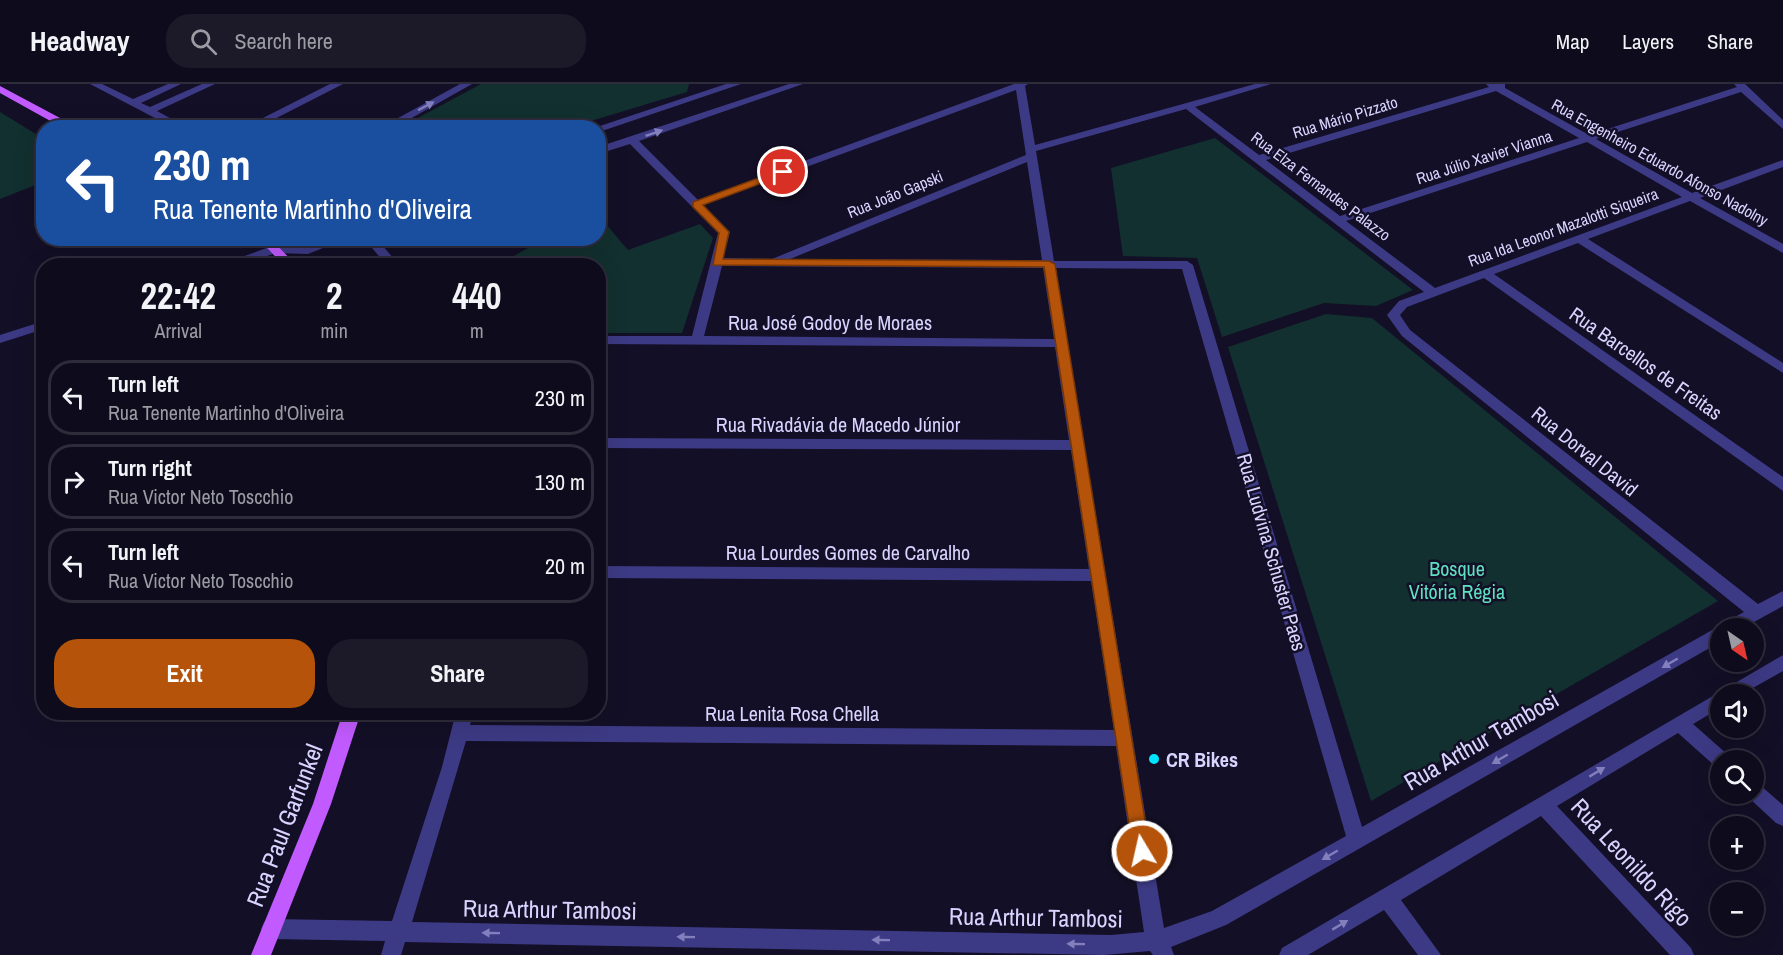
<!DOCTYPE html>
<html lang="en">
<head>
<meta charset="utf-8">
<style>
  :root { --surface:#0e0b1c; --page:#1c1929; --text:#f1f3f6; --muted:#9b9ba3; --line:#2e2b3b; --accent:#b45309 }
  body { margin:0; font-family:"Archivo Narrow",sans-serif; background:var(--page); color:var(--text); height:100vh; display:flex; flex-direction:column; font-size:22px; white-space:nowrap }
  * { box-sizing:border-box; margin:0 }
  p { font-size:20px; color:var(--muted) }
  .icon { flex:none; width:33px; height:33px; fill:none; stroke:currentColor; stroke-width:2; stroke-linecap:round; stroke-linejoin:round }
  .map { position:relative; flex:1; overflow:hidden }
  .drawer { position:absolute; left:36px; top:174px; width:570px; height:462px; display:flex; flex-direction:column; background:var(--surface); border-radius:24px; box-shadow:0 6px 24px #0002,0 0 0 2px var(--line) }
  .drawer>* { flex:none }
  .guide { position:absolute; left:36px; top:36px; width:570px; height:126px; border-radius:24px; box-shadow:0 6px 24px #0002,0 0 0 2px var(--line); background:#1a4fa0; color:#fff; overflow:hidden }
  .needle { width:39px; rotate:146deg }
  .tools { position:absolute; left:1710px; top:534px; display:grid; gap:12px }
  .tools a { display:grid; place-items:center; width:54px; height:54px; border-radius:50%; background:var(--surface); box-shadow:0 6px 24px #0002,0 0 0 2px var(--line); font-size:30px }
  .pin { position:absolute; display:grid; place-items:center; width:51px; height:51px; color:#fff; margin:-26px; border:3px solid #fff; border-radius:50%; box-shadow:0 2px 6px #0007 }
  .me { position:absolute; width:66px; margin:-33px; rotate:351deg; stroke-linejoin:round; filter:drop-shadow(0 0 4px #0008) }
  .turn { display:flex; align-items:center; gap:21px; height:126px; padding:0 18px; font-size:27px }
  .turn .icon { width:78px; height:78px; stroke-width:2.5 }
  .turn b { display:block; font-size:42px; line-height:51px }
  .eta { display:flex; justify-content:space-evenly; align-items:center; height:102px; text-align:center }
  .eta b { font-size:36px; font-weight:700; line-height:42px }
  .action { display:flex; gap:12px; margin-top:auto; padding:12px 18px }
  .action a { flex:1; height:69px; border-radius:24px; background:var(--accent); color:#fff; font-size:24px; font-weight:700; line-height:69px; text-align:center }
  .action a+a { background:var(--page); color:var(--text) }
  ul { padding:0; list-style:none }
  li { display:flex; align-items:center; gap:18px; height:75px; margin:0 12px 9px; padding:0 6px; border:3px solid var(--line); border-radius:24px }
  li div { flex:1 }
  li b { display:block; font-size:22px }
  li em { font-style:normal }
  header { display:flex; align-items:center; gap:36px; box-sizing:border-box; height:84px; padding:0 30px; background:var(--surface); border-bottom:2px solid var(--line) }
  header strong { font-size:28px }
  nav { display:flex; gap:33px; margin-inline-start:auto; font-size:21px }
  .search { width:420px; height:54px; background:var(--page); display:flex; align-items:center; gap:15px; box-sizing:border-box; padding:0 21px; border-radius:24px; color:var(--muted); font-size:22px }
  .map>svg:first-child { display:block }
  .green { fill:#12302f }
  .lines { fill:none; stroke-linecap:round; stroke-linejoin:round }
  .minor { fill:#3d3a85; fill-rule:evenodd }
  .major { fill:#c25bff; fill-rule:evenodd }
  .oneway { fill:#837fbc }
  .route { fill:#b45309; stroke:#753606; stroke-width:1.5 }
  .poi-dot { fill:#00e5ff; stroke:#130f26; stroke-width:2 }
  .labels { text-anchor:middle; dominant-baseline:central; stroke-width:5; stroke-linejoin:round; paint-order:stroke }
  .far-street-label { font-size:16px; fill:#d9d4ff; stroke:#130f26 }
  .street-label { font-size:20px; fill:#d9d4ff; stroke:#130f26 }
  .park-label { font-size:20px; fill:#5fe0c0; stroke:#130f26 }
  .poi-label { font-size:20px; font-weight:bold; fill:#d9d4ff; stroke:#130f26; text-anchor:start }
  .near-street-label { font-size:24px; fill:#d9d4ff; stroke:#130f26 }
</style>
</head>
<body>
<header>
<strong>Headway</strong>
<div class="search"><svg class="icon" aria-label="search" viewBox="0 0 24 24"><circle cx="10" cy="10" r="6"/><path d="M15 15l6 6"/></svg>Search here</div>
<nav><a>Map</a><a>Layers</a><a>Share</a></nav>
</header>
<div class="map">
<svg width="1783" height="871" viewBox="0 0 1783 871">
  <rect width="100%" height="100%" fill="#130f26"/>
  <g class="green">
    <path d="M481,0H689L687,8L571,43H401Z"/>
    <path d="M0,28L44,55L43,98L0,115Z"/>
    <path d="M1215,54L1413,206L1376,222L1324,219L1222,253L1197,174L1123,172L1111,84Z"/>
    <path d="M599,132L628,166L700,140L713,154L682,249H599L598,182L498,181L544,155L598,154Z"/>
    <path d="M1326,230L1372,234L1718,517L1371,717L1228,263Z"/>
  </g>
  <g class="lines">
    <g class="minor">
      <path d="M90,0H102L133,15L168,0H181L141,19L150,23L202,0H215L157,27L188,44H174Z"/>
      <path d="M330,0H343L257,44H243Z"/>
      <path d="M460,0H472L394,44H380Z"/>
      <path d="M726,0H741L602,47L598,48V44H594Z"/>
      <path d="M789,0H803L639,57L698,116L1014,0H1028L1025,2L1035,61L1255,0H1271L1195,23L1259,71L1489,3L1486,0H1505V4L1589,51L1737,3L1734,0H1745L1783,36V45L1741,8L1596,55L1692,109L1783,76V83L1700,114L1783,160V169L1690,117L1588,155L1783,279V289L1578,159L1494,190L1783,393V407L1484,194L1407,223L1400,231L1410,246L1758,520L1783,507V522L1743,544H1720V558L1226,841L1171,863L1174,871H1153L1150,867L1104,871L405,858L401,871H381L385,857L271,855L264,852L261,845L264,838L271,835L392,837L442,683L456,628H474L470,641L1114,646L1091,497L598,494V482L1089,485L1071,366L598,364V354L1069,356L1055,263L598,260V252H692L718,149L630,60L598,70V63ZM1016,6L1026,71L772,175L723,174L730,148L703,121ZM1496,7L1579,54L1340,132L1266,76ZM1186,25L1424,208L1399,217L1387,231L1402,252L1744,528L1724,539L1722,544L1714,545L1362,743L1193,181L1187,177H1054L1036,67ZM1587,58L1682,113L1435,204L1346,137ZM1027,78L1042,176L790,175ZM722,182L1043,184L1054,255L704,252ZM1055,184L1182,185L1346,752L1212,827L1164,844ZM466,657L1116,662L1144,848L1111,851L412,838Z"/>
      <path d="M330,154H348L308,170L276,169L237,182H217L275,161L307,162Z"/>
      <path d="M364,154H376L400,182H387Z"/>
      <path d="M44,237V245L0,259V251Z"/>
      <path d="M1783,571V587L1742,610H1720V624L1693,640L1727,670L1730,676H1720V684L1715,682L1678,649L1557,722L1691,864L1694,871H1670L1541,732L1401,816L1441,871H1418L1384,826L1308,871H1279L1282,864Z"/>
      <path d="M1754,698L1760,701L1783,721V742L1776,739L1748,713L1746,710H1754Z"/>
    </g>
    <g class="major">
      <path d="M0,2L75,42L76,44H63L0,9Z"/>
      <path d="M258,154H270L297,182H284Z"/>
      <path d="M343,628H361L331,720L271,871H251L313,720Z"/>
    </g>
  </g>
  <defs><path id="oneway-solid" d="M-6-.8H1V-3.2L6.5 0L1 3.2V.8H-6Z" transform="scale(1.5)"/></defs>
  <g class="oneway">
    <use href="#oneway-solid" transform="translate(426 22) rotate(-28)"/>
    <use href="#oneway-solid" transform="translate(654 49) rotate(-19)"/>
    <use href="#oneway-solid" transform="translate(1670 579) rotate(150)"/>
    <use href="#oneway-solid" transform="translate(1500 675) rotate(150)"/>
    <use href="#oneway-solid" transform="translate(1597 688) rotate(-31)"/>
    <use href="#oneway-solid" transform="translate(1330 771) rotate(150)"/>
    <use href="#oneway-solid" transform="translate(1340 841) rotate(-31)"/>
    <use href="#oneway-solid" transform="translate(491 849) rotate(-179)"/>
    <use href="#oneway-solid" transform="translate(686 853) rotate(-179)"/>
    <use href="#oneway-solid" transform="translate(881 856) rotate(-179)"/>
    <use href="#oneway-solid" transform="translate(1076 860) rotate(-179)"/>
  </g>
  <path class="route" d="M783,85L788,88L786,90L703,121L729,148L723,175L1049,177L1055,180L1150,767L1148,773L1142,775L1135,773L1133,767L1044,183L713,181L719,149L693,123V118Z"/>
  <circle class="poi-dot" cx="1154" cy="675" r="6"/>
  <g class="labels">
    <g class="far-street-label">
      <text transform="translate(1345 33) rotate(-17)">Rua Mário Pizzato</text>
      <text transform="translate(1484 73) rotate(-18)">Rua Júlio Xavier Vianna</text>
      <text transform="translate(1660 78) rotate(29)">Rua Engenheiro Eduardo Afonso Nadolny</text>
      <text transform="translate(1321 102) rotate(37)">Rua Elza Fernandes Palazzo</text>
      <text transform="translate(895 110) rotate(-22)">Rua João Gapski</text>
      <text transform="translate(1563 143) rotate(-20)">Rua Ida Leonor Mazalotti Siqueira</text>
    </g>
    <g class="street-label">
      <text x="830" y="238">Rua José Godoy de Moraes</text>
      <text transform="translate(1646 279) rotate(35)">Rua Barcellos de Freitas</text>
      <text x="838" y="340">Rua Rivadávia de Macedo Júnior</text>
      <text transform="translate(1585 367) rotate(39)">Rua Dorval David</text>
      <text x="848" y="468">Rua Lourdes Gomes de Carvalho</text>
      <text transform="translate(1272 468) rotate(74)">Rua Ludvina Schuster Paes</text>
      <text x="792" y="629">Rua Lenita Rosa Chella</text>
    </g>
    <g class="park-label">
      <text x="1457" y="484">Bosque<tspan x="1457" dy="23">Vitória Régia</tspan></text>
    </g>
    <g class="poi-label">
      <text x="1166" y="675">CR Bikes</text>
    </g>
    <g class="near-street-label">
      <text transform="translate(1481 656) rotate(-30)">Rua Arthur Tambosi</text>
      <text transform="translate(284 741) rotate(-69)">Rua Paul Garfunkel</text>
      <text transform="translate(1632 778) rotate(47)">Rua Leonildo Rigo</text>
      <text transform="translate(550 825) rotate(1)">Rua Arthur Tambosi</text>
      <text transform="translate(1036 833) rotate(1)">Rua Arthur Tambosi</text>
    </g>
  </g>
</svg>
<div class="tools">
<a><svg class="needle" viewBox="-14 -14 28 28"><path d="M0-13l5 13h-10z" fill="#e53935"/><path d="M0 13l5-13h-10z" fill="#9b9ba3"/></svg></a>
<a><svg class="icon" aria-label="sound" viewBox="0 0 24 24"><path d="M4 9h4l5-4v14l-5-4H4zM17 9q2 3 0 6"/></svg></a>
<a><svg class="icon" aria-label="search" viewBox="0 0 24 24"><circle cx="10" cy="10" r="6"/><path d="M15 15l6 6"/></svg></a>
<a>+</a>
<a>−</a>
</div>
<div class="pin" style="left:783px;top:88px;background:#d93025"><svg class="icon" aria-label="arrive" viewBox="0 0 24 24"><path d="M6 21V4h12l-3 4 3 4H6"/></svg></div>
<svg class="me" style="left:1142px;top:767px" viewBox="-20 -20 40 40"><circle r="17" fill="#b45309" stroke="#fff" stroke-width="3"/><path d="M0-11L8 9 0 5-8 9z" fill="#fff"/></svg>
<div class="guide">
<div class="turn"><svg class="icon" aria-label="left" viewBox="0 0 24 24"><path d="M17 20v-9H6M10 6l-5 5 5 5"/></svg><div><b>230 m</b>Rua Tenente Martinho d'Oliveira</div></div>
</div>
<section class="drawer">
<div class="eta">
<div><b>22:42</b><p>Arrival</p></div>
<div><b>2</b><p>min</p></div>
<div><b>440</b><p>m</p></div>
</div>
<ul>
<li><svg class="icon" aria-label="left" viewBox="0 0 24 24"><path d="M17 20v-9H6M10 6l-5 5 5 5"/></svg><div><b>Turn left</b><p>Rua Tenente Martinho d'Oliveira</p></div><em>230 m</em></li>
<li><svg class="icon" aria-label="right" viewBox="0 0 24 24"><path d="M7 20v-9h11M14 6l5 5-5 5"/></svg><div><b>Turn right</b><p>Rua Victor Neto Toscchio</p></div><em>130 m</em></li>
<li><svg class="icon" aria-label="left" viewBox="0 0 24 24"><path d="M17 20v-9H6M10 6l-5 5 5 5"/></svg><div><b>Turn left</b><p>Rua Victor Neto Toscchio</p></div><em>20 m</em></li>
</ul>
<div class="action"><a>Exit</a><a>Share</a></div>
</section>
</div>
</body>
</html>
